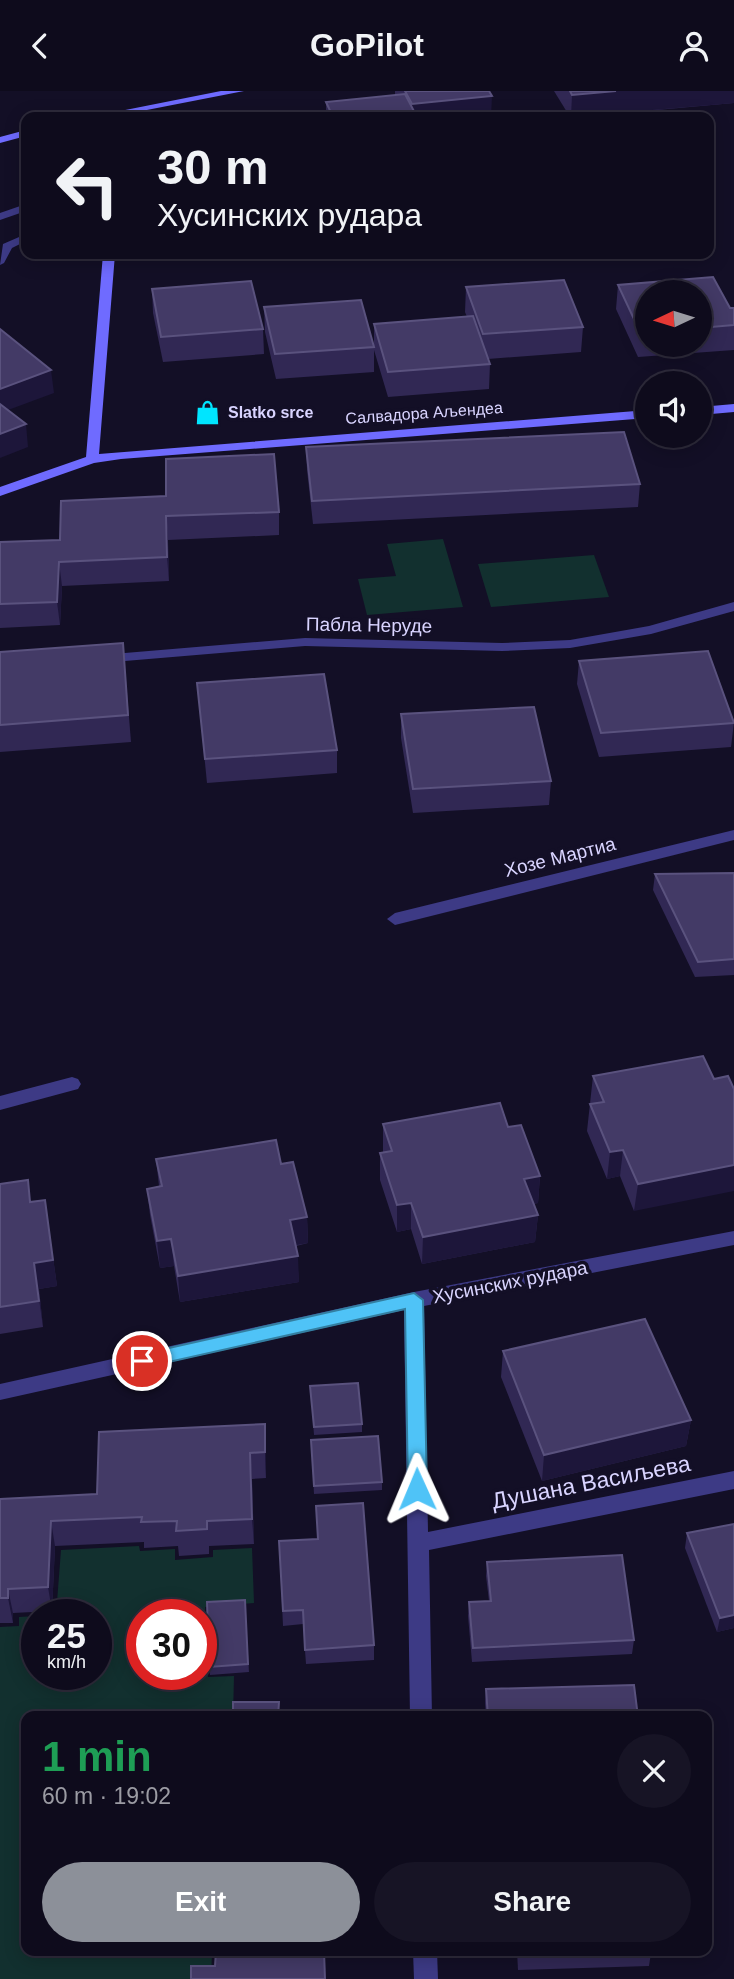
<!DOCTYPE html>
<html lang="en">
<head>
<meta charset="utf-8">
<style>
  :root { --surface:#0e0b1c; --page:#171425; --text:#f1f3f6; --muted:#9b9ba3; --line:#2e2b3b; --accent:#8c9099 }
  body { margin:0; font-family:Helvetica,sans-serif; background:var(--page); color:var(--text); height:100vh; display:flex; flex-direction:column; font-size:26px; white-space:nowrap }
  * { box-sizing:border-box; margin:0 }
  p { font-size:23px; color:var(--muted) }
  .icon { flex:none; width:38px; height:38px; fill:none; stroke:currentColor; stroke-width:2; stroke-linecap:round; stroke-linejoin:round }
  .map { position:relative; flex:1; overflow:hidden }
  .details { position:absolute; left:21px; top:1620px; width:691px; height:245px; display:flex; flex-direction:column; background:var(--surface); border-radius:14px; box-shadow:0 4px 18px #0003,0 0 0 2px var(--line) }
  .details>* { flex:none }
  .hud { position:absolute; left:21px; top:21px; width:693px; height:147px; border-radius:14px; box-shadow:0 4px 18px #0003,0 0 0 2px var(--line); background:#0e0b1c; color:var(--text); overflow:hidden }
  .needle { width:46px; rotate:266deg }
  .fabs { position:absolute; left:635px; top:189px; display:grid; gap:14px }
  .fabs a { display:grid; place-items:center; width:77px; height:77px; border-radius:50%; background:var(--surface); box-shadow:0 4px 18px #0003,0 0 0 2px var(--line); font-size:35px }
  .speed { position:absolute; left:21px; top:1508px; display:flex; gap:14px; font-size:35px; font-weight:700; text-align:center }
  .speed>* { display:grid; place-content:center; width:91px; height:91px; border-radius:50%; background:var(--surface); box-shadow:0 4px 18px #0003,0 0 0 2px var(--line); line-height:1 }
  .speed small { font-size:18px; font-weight:400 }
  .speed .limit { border:10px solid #d22; background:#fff; color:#111 }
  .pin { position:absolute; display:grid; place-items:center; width:60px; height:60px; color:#fff; margin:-30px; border:4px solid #fff; border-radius:50%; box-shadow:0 2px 7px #0007 }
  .me { position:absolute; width:77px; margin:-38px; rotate:359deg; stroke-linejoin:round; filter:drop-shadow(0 0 5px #0008) }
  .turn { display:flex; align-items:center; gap:24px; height:147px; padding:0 21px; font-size:32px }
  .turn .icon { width:91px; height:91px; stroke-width:2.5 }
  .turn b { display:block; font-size:49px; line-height:60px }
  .round { display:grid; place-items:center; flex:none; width:74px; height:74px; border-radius:37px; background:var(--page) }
  .head { display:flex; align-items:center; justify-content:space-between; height:119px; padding:0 21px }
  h1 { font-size:42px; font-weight:800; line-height:52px; color:#1e9e55 }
  .action { display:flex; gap:14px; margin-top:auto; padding:14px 21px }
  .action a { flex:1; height:80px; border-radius:42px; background:var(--accent); color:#fff; font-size:28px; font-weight:800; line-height:80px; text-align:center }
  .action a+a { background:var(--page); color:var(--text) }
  header { display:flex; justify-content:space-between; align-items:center; height:91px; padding:0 21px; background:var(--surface); font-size:32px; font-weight:800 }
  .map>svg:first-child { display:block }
  .green { fill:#12302f; fill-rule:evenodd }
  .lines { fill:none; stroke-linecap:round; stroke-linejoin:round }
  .lane { fill:#3d3a85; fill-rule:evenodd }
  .street { fill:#3d3a85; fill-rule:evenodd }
  .secondary { fill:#6f6bff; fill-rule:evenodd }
  .wall { fill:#312854; fill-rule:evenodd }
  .shaded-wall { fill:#1d163a }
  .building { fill:#433a66; stroke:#5a527e; stroke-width:2 }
  .route { fill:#4fc3f7; stroke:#337fa1; stroke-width:2 }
  .labels { text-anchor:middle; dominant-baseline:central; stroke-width:7; stroke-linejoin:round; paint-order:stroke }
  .far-poi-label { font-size:16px; font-weight:bold; fill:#d9d4ff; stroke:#130f26; text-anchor:start }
  .far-street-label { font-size:16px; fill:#d9d4ff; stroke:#130f26 }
  .street-label { font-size:19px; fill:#d9d4ff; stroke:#130f26 }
  .near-street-label { font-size:23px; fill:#d9d4ff; stroke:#130f26 }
</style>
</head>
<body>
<header><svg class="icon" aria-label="back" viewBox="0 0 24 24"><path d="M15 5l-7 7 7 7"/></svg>GoPilot<svg class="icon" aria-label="person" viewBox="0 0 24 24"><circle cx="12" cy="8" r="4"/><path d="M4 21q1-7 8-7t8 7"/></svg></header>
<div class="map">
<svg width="734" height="1888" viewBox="0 0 734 1888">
  <rect width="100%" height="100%" fill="#130f26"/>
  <g class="green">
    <path d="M443,448L463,516L367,524L358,488L396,485L387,453Z"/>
    <path d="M594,464L609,506L491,516L478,473Z"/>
    <path d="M139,1455L140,1460L175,1458V1469L213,1466V1459L252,1457L254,1512L205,1516L208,1586L234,1585L233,1626H26V1860L212,1862L211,1888H0V1536L19,1535V1526L37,1525V1584H96V1524H51H56L61,1459ZM142,1524H201V1584H142Z"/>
  </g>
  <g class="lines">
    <g class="lane">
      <path d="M26,113V120L0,129V122Z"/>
      <path d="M26,143V150L12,157L4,172L0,174L3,153Z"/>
      <path d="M734,739V749L395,834L387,828L395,822Z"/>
      <path d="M72,986L78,988L81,993L78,998L0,1019V1005Z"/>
    </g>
    <g class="street">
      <path d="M734,511V520L651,543L570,557L502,560L305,555L101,572L94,568L101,564L305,547L502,552L570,549L649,535Z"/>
      <path d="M734,1140V1154L424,1215L428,1441L734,1380V1398L429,1459L432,1626H410L404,1219L0,1309V1293L414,1201Z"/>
      <path d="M413,1860H437L438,1888H414Z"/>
    </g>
    <g class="secondary">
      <path d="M221,0H244L111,26H90Z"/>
      <path d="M26,39V45L0,52V46Z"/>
      <path d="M103,163H115L99,363L648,319V327L121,368L94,372L0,405V396L86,366Z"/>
      <path d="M734,313V321L700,324V316Z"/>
    </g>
  </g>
  <g class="wall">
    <path d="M395,0H489L491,26H326V11L395,4Z"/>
    <path d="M554,0H734V12L580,26H570Z"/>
    <path d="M713,186L730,217H734V259L638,266L616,218L618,194ZM648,201H700V254H648Z"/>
    <path d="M466,196L583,236L581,261L488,268L490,273L489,298L388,306L374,259V281L276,288L265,241L264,216L374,254V233L467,226L465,221Z"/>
    <path d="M152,198L263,238L264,263L163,271L153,222Z"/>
    <path d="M306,356L640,393L638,416L313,433L307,379Z"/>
    <path d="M61,410L279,421V444L168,449L169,490L62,495L60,534L0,537V451L60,449Z"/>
    <path d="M123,552L131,651L0,661V561Z"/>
    <path d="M579,570L734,631L731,656L599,666L577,593Z"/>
    <path d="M197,592L337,659V682L207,692Z"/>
    <path d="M401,623L551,690L549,714L413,722L401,647Z"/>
    <path d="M734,782V884L695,886L653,799L655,783Z"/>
    <path d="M703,965L634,1120L620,1085L607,1088L587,1040L593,985Z"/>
    <path d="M383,1033L540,1085L538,1112L533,1113L538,1124L535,1151L422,1173L411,1138L397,1141L380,1089V1062H383Z"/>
    <path d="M156,1068L281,1073L307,1126L308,1152L296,1155L299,1191L180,1211L174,1175L160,1177L150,1124L147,1098L159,1095Z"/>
    <path d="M0,1093L31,1111L45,1109L57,1195L39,1198L43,1236L0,1243Z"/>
    <path d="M503,1260L691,1329L686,1355L542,1390L501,1286Z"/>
    <path d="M311,1303L362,1333V1341L314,1344Z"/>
    <path d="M265,1333L266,1387L252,1388L254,1453L209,1455V1463L179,1465L178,1455L144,1457V1451L55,1455L52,1520L13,1522V1532H0V1408L97,1403Z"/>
    <path d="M311,1349L382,1391V1399L314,1403Z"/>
    <path d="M687,1442L734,1537L717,1541L685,1457Z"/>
    <path d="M279,1450L374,1554V1569L306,1573L303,1533L283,1535Z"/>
    <path d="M487,1471L634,1549L632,1563L472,1571L468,1525L469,1511L489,1510L486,1485Z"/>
    <path d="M245,1509L249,1581L210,1584L209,1576Z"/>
    <path d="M486,1598L638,1626H486L485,1612Z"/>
    <path d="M517,1860H651V1862L649,1875L518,1879Z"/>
  </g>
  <g class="shaded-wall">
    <path d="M616,0H734V12L571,26L572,4Z"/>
    <path d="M492,5L491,26H412V13Z"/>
    <path d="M51,279L54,302L0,322V298Z"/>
    <path d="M26,333L28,356L0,367V343Z"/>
    <path d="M166,425L168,449L169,490L167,466Z"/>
    <path d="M59,471L62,495L60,534L57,511Z"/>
    <path d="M623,1059L620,1085L607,1088L610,1061Z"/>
    <path d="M734,1074V1100L634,1120L638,1093Z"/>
    <path d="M540,1085L538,1112L522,1115L524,1088Z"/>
    <path d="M45,1109L57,1195L39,1198L43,1236L34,1172Z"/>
    <path d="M411,1112V1138L397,1141V1114Z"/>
    <path d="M538,1124L535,1151L422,1173L423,1146Z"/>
    <path d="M307,1126L308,1152L291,1155L290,1129Z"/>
    <path d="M171,1148L174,1175L160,1177L157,1150Z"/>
    <path d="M298,1165L299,1191L180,1211L178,1185Z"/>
    <path d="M691,1329L686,1355L542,1390L544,1364Z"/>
    <path d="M265,1333L266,1358V1387L265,1361Z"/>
    <path d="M250,1362L252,1388L254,1453L252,1428Z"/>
    <path d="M51,1430L55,1455L52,1520L48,1496Z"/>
    <path d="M8,1498L13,1522V1532L8,1507Z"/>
    <path d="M734,1524V1537L717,1541L720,1527Z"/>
  </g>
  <g class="building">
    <path d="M405,0H489L492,5L412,13Z"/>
    <path d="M570,0H616L572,4Z"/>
    <path d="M405,3L417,26H333L326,11Z"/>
    <path d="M713,186L730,217H734V234L700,237V201H648V241H640L618,194Z"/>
    <path d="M564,189L583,236L483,243L466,196Z"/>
    <path d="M251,190L263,238L161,246L152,198Z"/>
    <path d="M361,209L374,256L275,263L264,216Z"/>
    <path d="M473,225L490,273L388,281L374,233Z"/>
    <path d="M0,238L51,279L0,298Z"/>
    <path d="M0,313L26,333L0,343Z"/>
    <path d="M624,341L640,393L312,410L306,356Z"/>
    <path d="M274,363L279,421L166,425L167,466L59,471L57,511L0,513V451L60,449L61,410L166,405V368Z"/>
    <path d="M123,552L128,624L0,634V561Z"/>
    <path d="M708,560L734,632L601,642L579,570Z"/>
    <path d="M324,583L337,659L205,668L197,592Z"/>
    <path d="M534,616L551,690L413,698L401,623Z"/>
    <path d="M734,782V868L698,871L655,783Z"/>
    <path d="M703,965L714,988L728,985L734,998V1074L638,1093L623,1059L610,1061L590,1013L604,1011L593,985Z"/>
    <path d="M500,1012L508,1036L521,1034L540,1085L524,1088L538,1124L423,1146L411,1112L397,1114L380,1062L392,1060L383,1033Z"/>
    <path d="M276,1049L281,1073L293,1071L307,1126L290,1129L298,1165L178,1185L171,1148L157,1150L147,1098L162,1095L156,1068Z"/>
    <path d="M28,1089L30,1111L45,1109L53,1169L34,1172L39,1210L0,1216V1093Z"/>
    <path d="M645,1228L691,1329L544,1364L503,1260Z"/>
    <path d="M358,1292L362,1333L314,1336L310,1295Z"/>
    <path d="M265,1333V1361L250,1362L252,1428L207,1430V1438L176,1440L177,1430L141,1431L142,1426L51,1430L48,1496L8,1498V1507H0V1408L97,1403L99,1341Z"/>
    <path d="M378,1345L382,1391L314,1395L311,1349Z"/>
    <path d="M363,1412L374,1554L305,1559L303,1519L283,1520L279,1450L318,1448L316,1415Z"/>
    <path d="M734,1433V1524L720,1527L687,1442Z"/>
    <path d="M622,1464L634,1549L473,1557L469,1511L491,1510L487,1471Z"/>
    <path d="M245,1509L248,1573L209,1576L207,1511Z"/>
    <path d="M634,1594L638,1626H488L486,1598Z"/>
    <path d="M233,1611H279L278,1626H216L233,1625Z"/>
    <path d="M216,1860H324L325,1888H191V1875H215Z"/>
    <path d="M519,1860H651V1862L519,1866Z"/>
  </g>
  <path class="route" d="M414,1202L423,1209L427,1398L424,1404H410L408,1398L405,1218L142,1277L133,1270L142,1263Z"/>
  <defs>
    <symbol id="shop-bare" viewBox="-9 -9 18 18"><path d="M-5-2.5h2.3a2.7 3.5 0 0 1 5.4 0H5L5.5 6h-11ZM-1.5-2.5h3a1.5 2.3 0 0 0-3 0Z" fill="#00e5ff" stroke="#130f26" stroke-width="2.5" paint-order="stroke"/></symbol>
  </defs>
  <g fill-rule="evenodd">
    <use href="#shop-bare" x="190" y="304" width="35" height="35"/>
  </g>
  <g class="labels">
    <g class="far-poi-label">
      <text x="228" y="321">Slatko srce</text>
    </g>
    <g class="far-street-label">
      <text transform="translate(424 322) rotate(-4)">Салвадора Аљендеа</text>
    </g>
    <g class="street-label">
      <text transform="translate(369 534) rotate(1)">Пабла Неруде</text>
      <text transform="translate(560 766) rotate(-14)">Хозе Мартиа</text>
      <text transform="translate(510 1191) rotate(-11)">Хусинских рудара</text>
    </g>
    <g class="near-street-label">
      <text transform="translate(591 1391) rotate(-11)">Душана Васиљева</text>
    </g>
  </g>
</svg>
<div class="fabs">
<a><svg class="needle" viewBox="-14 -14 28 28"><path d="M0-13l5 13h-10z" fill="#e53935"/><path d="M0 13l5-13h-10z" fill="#9b9ba3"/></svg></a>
<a><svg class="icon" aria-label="sound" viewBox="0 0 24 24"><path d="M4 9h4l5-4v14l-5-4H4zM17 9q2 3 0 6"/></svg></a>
</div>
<div class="speed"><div>25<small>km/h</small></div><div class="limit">30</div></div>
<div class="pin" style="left:142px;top:1270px;background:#d93025"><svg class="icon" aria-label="arrive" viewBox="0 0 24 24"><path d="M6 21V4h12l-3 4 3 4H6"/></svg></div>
<svg class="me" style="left:417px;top:1398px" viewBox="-20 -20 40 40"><path d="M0-17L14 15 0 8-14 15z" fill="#4fc3f7" stroke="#fff" stroke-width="4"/></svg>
<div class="hud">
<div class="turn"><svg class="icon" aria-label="left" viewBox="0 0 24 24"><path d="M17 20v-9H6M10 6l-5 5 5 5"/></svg><div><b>30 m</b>Хусинских рудара</div></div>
</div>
<section class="details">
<div class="head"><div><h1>1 min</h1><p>60 m · 19:02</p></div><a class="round"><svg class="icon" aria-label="close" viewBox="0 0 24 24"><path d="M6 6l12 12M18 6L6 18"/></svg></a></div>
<div class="action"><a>Exit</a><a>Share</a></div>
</section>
</div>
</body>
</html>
